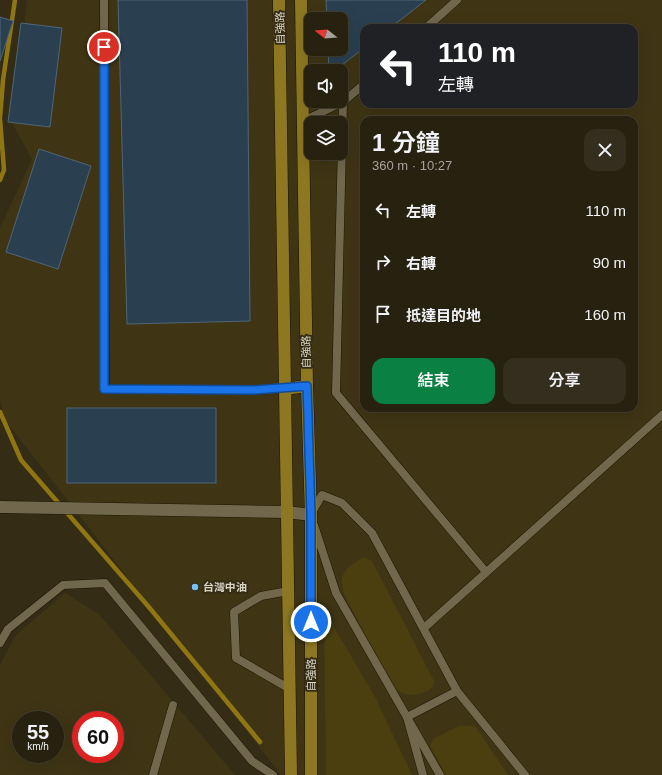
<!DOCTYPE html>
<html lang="zh-TW">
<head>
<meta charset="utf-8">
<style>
  :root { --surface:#27210f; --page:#332e1d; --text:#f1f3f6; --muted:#a4a39e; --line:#433e2f; --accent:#0b8043 }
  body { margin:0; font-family:Arial,"Noto Sans TC",sans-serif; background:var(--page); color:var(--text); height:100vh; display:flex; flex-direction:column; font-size:15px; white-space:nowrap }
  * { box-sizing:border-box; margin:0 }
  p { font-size:13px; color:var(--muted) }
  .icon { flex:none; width:22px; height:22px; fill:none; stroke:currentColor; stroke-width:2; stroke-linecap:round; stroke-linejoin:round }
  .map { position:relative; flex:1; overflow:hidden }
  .details { position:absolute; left:360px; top:116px; width:278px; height:296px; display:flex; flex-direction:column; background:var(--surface); border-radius:12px; box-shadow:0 4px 16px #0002,0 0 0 1px var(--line) }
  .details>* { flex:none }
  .banner { position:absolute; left:360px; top:24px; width:278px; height:84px; border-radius:12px; box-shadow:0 4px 16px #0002,0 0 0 1px var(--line); background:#202124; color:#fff; overflow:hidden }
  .needle { width:26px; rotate:287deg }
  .controls { position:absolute; left:304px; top:12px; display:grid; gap:8px }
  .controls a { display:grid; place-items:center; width:44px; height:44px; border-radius:8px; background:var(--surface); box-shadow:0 4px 16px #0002,0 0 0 1px var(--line); font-size:20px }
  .speed { position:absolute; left:12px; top:711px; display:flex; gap:8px; font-size:20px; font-weight:700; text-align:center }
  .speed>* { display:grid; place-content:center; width:52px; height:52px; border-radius:50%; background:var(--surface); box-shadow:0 4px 16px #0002,0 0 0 1px var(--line); line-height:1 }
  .speed small { font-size:10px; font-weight:400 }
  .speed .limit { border:6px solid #d22; background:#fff; color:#111 }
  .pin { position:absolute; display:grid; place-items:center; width:34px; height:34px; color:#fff; margin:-17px; border:2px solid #fff; border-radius:50%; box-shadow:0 1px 4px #0007 }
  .me { position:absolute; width:44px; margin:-22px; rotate:0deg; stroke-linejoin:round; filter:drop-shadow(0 0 3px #0008) }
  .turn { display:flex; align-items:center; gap:14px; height:84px; padding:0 12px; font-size:18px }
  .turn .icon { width:52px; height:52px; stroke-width:2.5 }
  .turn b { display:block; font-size:28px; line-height:34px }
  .round { display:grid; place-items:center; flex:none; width:42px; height:42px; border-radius:12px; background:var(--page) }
  .summary { display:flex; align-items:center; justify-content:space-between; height:68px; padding:0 12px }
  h1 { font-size:24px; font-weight:600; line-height:30px }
  .action { display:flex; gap:8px; margin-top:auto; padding:8px 12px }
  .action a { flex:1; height:46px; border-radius:12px; background:var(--accent); color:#fff; font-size:16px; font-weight:600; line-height:46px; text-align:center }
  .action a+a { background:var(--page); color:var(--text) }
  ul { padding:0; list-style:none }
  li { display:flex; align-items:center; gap:12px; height:52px; padding:0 12px }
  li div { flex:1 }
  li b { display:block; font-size:15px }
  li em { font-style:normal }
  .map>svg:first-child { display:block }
  .built { fill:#3f3515; fill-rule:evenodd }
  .green { fill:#4b3e0f }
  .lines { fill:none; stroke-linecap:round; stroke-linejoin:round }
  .stream { stroke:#907613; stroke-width:4.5 }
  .building { fill:#2a4051; stroke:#4e6678 }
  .service-casing { stroke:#1c1400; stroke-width:9 }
  .minor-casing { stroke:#1c1400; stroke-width:13 }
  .primary-casing { stroke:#1c1400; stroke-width:13 }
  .service { stroke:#70674d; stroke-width:8 }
  .minor { stroke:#70674d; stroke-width:12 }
  .primary { stroke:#8d7821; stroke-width:12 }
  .route-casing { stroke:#114b97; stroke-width:10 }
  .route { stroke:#1a73e8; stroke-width:7 }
  .poi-dot { fill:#76c0f7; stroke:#342c14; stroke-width:1.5 }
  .labels { text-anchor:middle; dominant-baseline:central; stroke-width:4; stroke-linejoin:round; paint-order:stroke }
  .street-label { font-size:11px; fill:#d9d4c6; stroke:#342c14 }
  .poi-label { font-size:11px; font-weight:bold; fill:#d9d4c6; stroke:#342c14; text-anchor:start }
</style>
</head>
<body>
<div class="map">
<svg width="662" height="775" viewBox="0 0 662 775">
  <rect width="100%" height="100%" fill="#342c14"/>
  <g class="built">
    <path d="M27,0H662V775H281L5,420L0,402V228L32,159L13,125ZM311,19H341V49H311ZM364,28H634V104H364ZM311,71H341V101H311ZM364,120H634V408H364ZM311,123H341V153H311Z"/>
    <path d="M65,593L99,614L235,775H0V665L16,635ZM21,720H55V754H21ZM81,720H115V754H81Z"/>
  </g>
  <g class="green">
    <path d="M364,557L372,561L434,681C434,683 433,686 432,687C428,694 412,696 405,694C397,692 393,684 388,679L343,592C343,588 342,583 342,579C343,569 356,562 364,557Z"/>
    <path d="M324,610L375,697L412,775H326Z"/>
    <path d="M459,726H475L508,775H446L430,746L433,739Z"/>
  </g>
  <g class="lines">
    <g class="stream">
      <path d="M0,118L3,80L15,0"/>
      <path d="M0,119L4,170L0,180"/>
      <path d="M0,412L21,460L148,606L260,742"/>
    </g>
  </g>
  <g class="building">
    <path d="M118,0H247L250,321L127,324Z"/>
    <path d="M326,0H426L390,28H364V48L334,71H329L328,49H341V19H327Z"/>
    <path d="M0,17L13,21L0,61Z"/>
    <path d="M21,23L62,28L50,127L8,122Z"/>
    <path d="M39,149L91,166L58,269L6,252Z"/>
    <rect x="67" y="408" width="149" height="75"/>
  </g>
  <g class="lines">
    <defs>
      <g id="service">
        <path d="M104,0L105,389L253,390L284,389"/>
        <path d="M426,28L457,0"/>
        <path d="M343,102L336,393L486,572"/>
        <path d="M303,121L343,102L364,84"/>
        <path d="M311,514L322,495L342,503L372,533L457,691L525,775"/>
        <path d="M314,525L336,593L440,775"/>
        <path d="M288,591L261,596L234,612L236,658L290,689"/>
        <path d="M424,628L662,415"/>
        <path d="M0,643L8,629L63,585L105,583L252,761L273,775"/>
        <path d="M153,775L173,705"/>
        <path d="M423,775L407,717L457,691"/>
      </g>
      <path id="minor" d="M0,507L287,512L311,515"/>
      <g id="primary">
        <path d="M279,0L291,775"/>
        <path d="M301,0L307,386L311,515V775"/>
        <path d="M284,389L307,386"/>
      </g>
    </defs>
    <use href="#service" class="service-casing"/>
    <use href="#minor" class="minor-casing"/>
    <use href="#primary" class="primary-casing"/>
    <use href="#service" class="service"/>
    <use href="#minor" class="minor"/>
    <use href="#primary" class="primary"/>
  </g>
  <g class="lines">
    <defs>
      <path id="route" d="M104,47V389L253,390L307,386L311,515V622"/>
    </defs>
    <use href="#route" class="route-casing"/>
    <use href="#route" class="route"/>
  </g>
  <circle class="poi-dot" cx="195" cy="587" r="4"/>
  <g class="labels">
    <g class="street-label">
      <text transform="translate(280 28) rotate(-91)">自強路</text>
      <text transform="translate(306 352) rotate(-91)">自強路</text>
      <text transform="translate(311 675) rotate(-90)">自強路</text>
    </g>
    <g class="poi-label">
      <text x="203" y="587">台灣中油</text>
    </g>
  </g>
</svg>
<div class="controls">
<a><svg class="needle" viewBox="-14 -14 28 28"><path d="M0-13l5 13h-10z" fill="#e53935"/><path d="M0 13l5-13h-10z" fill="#a4a39e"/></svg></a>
<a><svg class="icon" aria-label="sound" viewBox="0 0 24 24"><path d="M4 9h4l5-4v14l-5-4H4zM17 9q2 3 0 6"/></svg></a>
<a><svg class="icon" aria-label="layers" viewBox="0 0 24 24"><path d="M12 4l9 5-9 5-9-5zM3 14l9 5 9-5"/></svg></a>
</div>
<div class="speed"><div>55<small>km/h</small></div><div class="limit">60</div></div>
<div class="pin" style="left:104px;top:47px;background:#d93025"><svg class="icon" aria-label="arrive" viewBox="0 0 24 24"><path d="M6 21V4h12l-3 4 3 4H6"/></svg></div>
<svg class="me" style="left:311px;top:622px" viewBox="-20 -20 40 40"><circle r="17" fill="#1a73e8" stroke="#fff" stroke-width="3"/><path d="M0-11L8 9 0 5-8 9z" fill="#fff"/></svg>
<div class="banner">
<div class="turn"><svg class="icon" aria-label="left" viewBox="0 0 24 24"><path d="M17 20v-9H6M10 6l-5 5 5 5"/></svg><div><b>110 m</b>左轉</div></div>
</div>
<section class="details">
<div class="summary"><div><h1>1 分鐘</h1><p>360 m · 10:27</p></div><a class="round"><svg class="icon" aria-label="close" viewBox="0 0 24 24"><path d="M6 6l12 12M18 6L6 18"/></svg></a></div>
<ul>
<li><svg class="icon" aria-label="left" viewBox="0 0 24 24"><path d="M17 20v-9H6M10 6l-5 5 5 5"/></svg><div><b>左轉</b></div><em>110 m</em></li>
<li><svg class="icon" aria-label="right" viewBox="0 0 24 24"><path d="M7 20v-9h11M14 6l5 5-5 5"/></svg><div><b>右轉</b></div><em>90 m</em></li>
<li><svg class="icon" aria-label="arrive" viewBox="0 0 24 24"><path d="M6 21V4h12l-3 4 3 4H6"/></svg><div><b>抵達目的地</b></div><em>160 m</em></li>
</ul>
<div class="action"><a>結束</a><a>分享</a></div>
</section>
</div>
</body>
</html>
